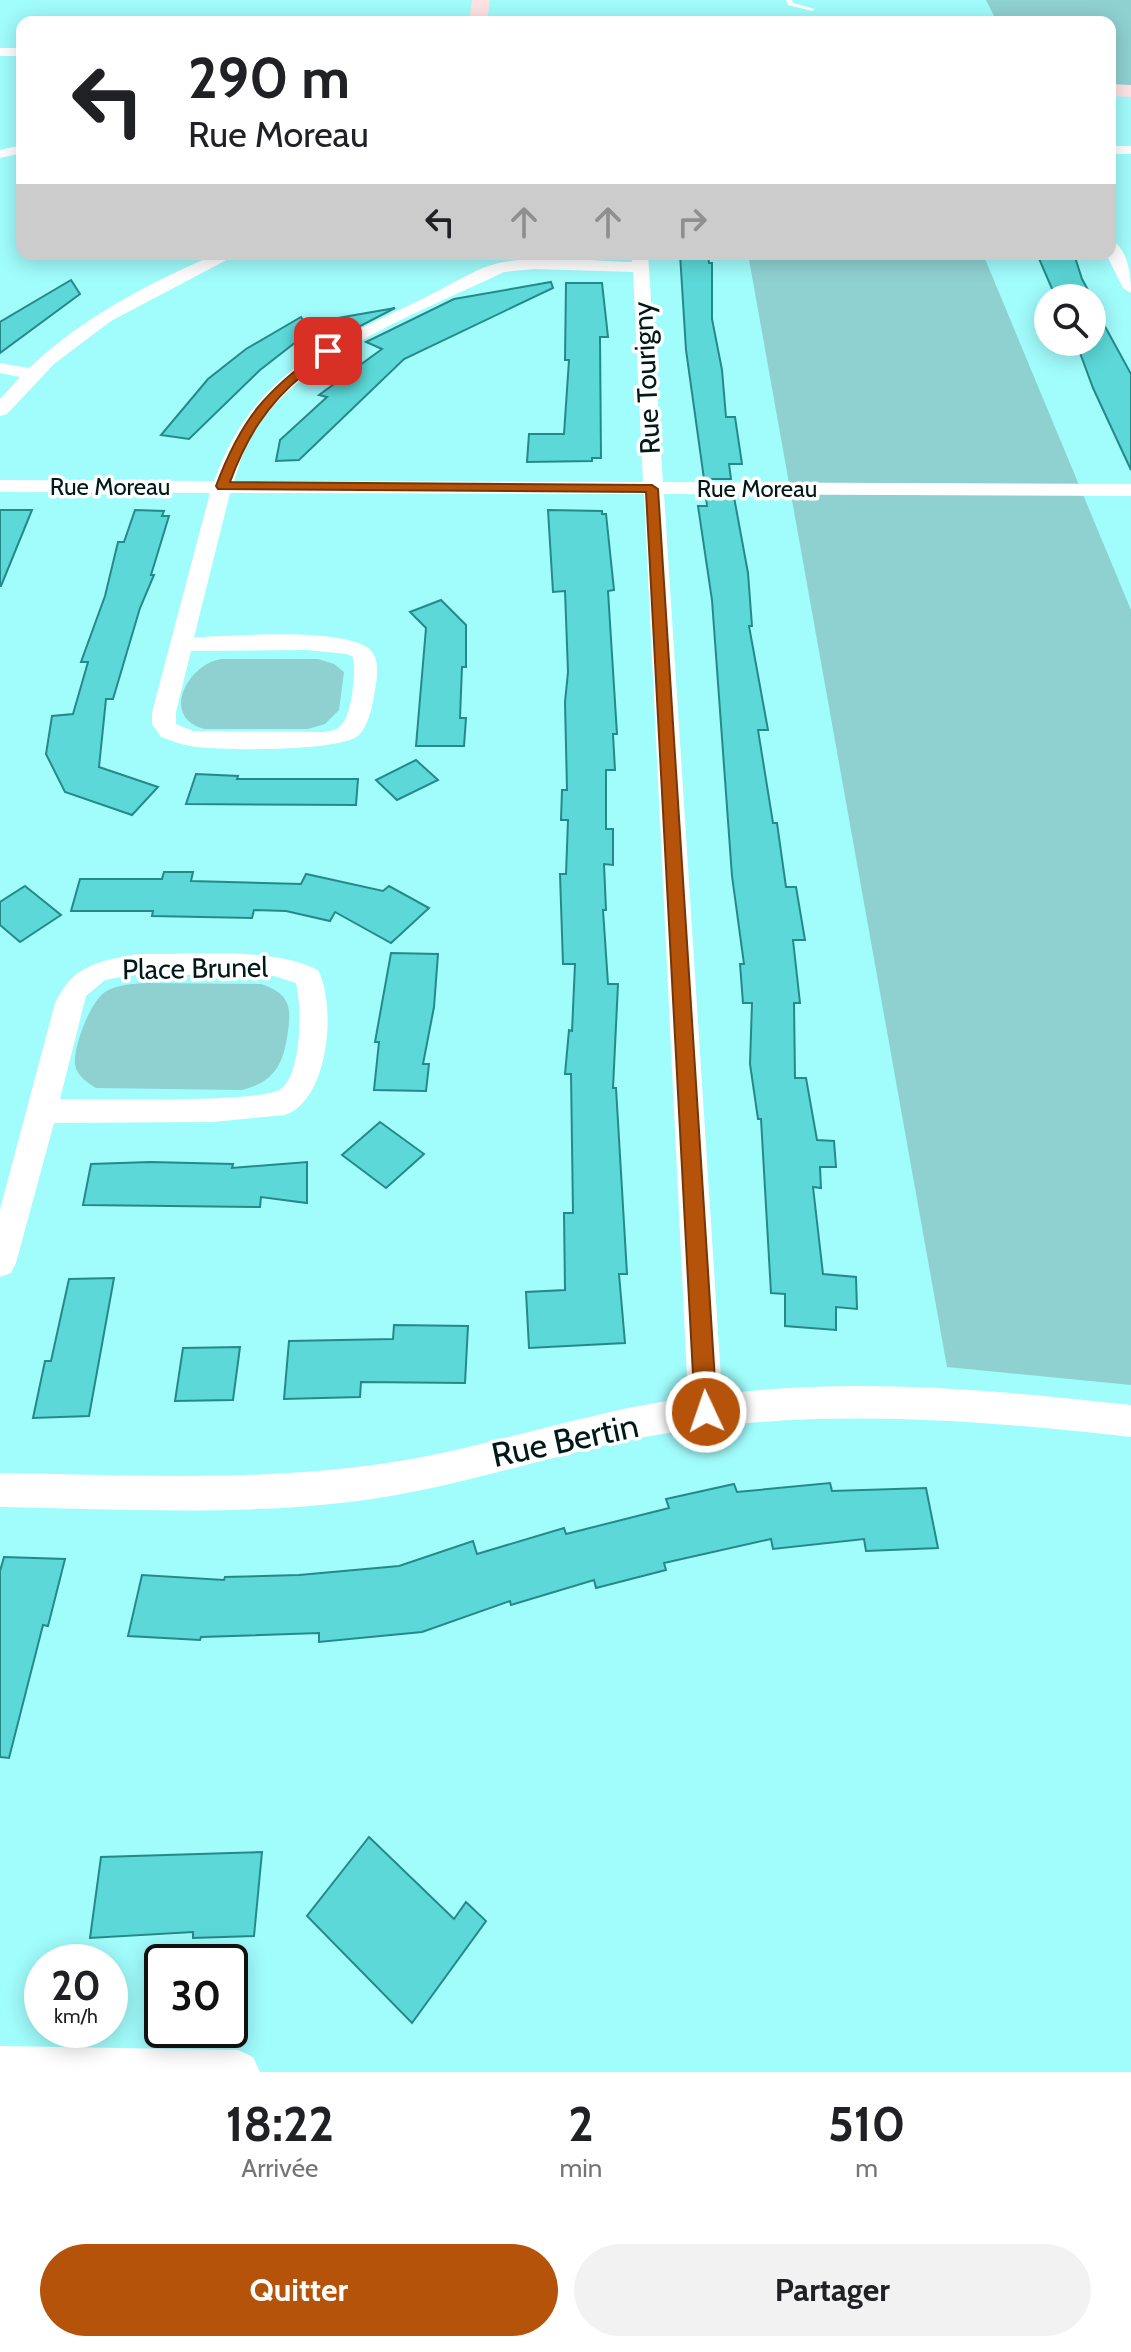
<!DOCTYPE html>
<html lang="fr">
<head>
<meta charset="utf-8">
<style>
  :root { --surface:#fff; --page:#f2f2f2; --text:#202124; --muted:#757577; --accent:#b45309 }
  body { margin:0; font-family:Cabin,sans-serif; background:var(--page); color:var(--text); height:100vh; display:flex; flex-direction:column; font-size:30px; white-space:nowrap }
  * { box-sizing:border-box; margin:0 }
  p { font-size:26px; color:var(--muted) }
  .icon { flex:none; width:44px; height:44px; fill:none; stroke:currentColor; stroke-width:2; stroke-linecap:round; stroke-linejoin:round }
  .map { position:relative; height:2072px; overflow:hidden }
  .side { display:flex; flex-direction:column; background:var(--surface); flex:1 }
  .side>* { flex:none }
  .top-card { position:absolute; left:16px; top:16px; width:1100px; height:244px; border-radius:16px; box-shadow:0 4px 20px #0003; background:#fff; color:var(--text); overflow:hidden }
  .tools { position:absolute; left:1034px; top:284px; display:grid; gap:16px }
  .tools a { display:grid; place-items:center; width:72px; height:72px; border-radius:50%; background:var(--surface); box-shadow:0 4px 20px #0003; font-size:40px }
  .speed { position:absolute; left:24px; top:1944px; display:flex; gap:16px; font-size:40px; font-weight:700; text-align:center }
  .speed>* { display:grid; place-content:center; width:104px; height:104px; border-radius:50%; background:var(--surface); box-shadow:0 4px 20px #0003; line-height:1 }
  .speed small { font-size:20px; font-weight:400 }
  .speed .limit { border:4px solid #111; border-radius:12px; background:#fff; color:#111 }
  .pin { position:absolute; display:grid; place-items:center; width:68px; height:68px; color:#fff; margin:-34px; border-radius:16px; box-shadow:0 4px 12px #0006 }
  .me { position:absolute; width:88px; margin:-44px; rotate:357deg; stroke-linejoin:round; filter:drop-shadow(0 0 6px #0008) }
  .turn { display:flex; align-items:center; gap:28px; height:168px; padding:0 40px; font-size:36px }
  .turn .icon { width:104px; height:104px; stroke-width:2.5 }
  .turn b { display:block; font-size:56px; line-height:68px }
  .lanes { display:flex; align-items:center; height:76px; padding:0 40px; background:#0003; justify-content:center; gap:40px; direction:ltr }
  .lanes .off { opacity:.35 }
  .eta { display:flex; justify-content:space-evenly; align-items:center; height:136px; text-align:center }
  .eta b { font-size:48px; font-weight:700; line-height:56px }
  .action { display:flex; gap:16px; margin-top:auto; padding:16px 40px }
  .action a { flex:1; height:92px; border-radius:48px; background:var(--accent); color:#fff; font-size:32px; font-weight:700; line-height:92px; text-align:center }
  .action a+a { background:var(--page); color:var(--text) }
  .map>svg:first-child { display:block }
  .green { fill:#8fd1d1 }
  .building { fill:#5cd8d8; stroke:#268989; stroke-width:2 }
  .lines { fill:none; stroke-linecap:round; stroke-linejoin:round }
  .lane { fill:#fff; fill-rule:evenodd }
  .street { fill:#fff; fill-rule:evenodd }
  .secondary { fill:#fee2e4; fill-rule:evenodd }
  .route { fill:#b45309; stroke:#753606; stroke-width:2 }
  .labels { text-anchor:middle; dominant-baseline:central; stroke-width:7; stroke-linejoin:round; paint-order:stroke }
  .far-street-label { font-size:24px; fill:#001919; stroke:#fff }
  .street-label { font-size:28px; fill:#001919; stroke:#fff }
  .near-street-label { font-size:34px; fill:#001919; stroke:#fff }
</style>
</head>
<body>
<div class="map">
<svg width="1131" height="2072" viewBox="0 0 1131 2072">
  <rect width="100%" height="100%" fill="#a1fcfc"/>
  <g class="green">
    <path d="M986,0H1131V87L1110,86V22H997Z"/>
    <path d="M748,254H983L1131,610V1385L947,1367Z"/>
    <path d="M221,659H318L334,664L344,672L339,710L325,724L308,729H205C160,718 186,665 221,659Z"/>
    <path d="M147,983L261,984C288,993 292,1005 288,1031C284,1063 275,1082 242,1090L96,1088C88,1083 77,1076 75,1065C73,1047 90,1002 105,992C118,984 132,984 147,983Z"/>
  </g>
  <g class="building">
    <path d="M680,254H708L709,263H712V319L722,370L726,417H735L742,464H729L731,479H704L686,350Z"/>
    <path d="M1037,254H1074L1082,279L1099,310H1096L1131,374V470L1093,388L1076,342H1092V298H1056Z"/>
    <path d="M71,280L80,294L0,353V322Z"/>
    <path d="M551,282L553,288L404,359L299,460L276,461L280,440L327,397L319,395L382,349L366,342L454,299Z"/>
    <path d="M566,283H602L608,337H600L601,458H592V461L527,462L529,434H564L569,360H565Z"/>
    <path d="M395,308L347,333L321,321Z"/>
    <path d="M301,317L310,331L260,370L189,439L161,435L208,379L246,349Z"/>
    <path d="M706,497H734L748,573L752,626H749L768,730H758L773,823H777L786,887H796L805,940H793L800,1003H794L795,1078H806L817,1140L834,1141L836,1167H820L821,1188L813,1187L823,1274L856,1277L857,1309L836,1307V1330L785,1326V1294L771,1293L761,1119H758L750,1064L752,1003H743L740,964H744L732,876L712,600L698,506H707Z"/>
    <path d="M0,510H32L1,586H0Z"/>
    <path d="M135,510L164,511L162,516H169L151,575H154L140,608L113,699H106L99,767L158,787L132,815L65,792L46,754L52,716L73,714L88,662H81L105,596L118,542H124Z"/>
    <path d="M548,510L602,511V514H606L614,590L608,591L617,734H613L615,770H606V829H613V865L604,864L606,910H603L608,984H618L613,1088H616L627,1274H619L625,1343L529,1348L526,1292L565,1290L564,1213H573L571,1074H565L569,1030L572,1031L575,964H563L560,874H566L568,820H561L562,790H567L565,702L568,672L565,591L553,592Z"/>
    <path d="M441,600L466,625V667H462L460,718H466L464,746H416L426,628L410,612Z"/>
    <path d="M416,760L438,780L397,800L376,780Z"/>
    <path d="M196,774L238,776L237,779H358L356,805L186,804Z"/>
    <path d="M164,872H193L191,881L301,884L306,874L383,891L389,886L429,908L391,943L335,912L330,921L286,911L254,910L252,918L152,916L153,911H71L80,879H162Z"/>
    <path d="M25,886L61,915L20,942L0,925V902Z"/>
    <path d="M391,953L438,954L434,1007L423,1064H429L426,1091L374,1090L379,1042H375Z"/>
    <path d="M380,1122L424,1154L386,1188L342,1155Z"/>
    <path d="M150,1162L233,1164L232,1168L307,1162V1203L261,1197L260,1207L83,1205L91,1164Z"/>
    <path d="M114,1278L89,1416L33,1418L45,1361H51L69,1279Z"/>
    <path d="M394,1325L468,1326L465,1383L361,1382L360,1397L284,1399L289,1341L393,1339Z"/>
    <path d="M240,1347L233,1400L175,1401L183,1348Z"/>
    <path d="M830,1483L832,1491L926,1488L938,1548L866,1551L864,1539L773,1549L771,1539L664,1563L666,1570L596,1588L594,1580L511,1605L510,1601L422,1632L319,1642V1633L201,1637L200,1640L128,1636L142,1575L224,1580L225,1577L299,1575L399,1566L473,1541L477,1554L564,1528L566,1534L669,1508L666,1499L734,1484L737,1492Z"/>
    <path d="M4,1557L65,1559L48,1626L43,1625L9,1758L0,1757V1571Z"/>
    <path d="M369,1837L454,1919L466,1902L486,1921L412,2023L307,1916Z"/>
    <path d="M262,1852L254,1936L193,1938V1932L90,1938L101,1857Z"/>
  </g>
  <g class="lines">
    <path class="lane" d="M786,0H792L793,3L815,9L812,11L788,5Z"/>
    <g class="street">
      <rect x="0" y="48" width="22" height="8"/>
      <path d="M22,145V153L0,158V150Z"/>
      <rect x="1110" y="146" width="21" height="8"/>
      <path d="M1110,240C1128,247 1131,276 1131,293L1123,288L1106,254H1110Z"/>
      <path d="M216,254H238L111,321L54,364L7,414L0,416V399L20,377L0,373V363L29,368C83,317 149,283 216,254Z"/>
      <path d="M632,254H648L663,482L1131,484V496L664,494L722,1394C857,1377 996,1390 1131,1405V1437C980,1420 825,1408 674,1432C564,1449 460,1489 350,1502C234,1516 116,1509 0,1507V1473C129,1475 258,1482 387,1463C489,1448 586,1411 688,1398L644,494L230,493L194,637C234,636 331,628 365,646C379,653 378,670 376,684C373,701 371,722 359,735C342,752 216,751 190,746C180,744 170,740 161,737L152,724V712L210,493L0,492V480L214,481C253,373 325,346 422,299C446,288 473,269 499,263C541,254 589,261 632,262ZM534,269L633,272L643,482L234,481C238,469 241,457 246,446C286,360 422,312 504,272ZM306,650L347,654L353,657C356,672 352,713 342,724C338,730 331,731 324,732L193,731L176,724V712L191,651Z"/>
      <path d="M136,954C188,955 272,946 318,970C337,1006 329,1100 285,1115L213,1122L54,1123L16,1263L11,1273L0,1277V1209L55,1003C74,964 97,962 136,954ZM136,974L274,976L296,983C302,1006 302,1073 281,1089C263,1103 94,1099 60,1099L86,996L105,980Z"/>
      <path d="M0,2046L238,2050L253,2057L260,2072H0Z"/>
    </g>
    <g class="secondary">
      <path d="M472,0H490L487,22H469Z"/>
      <path d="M1110,84L1131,85V97L1110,96Z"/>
    </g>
  </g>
  <path class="route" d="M324,349L334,351C325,360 314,366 304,374C267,404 246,438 230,482L652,485L658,489L717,1412L714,1419L706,1422L698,1419L695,1412L646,492L218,489L216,486C241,419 266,390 324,349Z"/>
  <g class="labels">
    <g class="far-street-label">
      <text x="110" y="486">Rue Moreau</text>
      <text x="757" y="488">Rue Moreau</text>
    </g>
    <g class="street-label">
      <text transform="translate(646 378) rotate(-93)">Rue Tourigny</text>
      <text transform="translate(195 968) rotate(-1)">Place Brunel</text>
    </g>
    <g class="near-street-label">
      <text transform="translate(565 1440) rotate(-12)">Rue Bertin</text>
    </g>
  </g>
</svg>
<div class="tools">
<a><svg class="icon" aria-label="search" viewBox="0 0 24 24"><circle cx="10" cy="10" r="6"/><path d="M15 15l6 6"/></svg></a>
</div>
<div class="speed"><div>20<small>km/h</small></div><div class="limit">30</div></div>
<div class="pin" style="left:328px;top:351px;background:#d93025"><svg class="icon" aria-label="arrive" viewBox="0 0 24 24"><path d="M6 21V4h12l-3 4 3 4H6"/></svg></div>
<svg class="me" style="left:706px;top:1412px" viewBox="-20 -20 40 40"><circle r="17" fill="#b45309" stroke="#fff" stroke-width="3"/><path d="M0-11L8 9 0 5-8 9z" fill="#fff"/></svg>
<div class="top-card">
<div class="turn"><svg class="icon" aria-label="left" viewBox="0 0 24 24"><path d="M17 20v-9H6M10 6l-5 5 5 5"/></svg><div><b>290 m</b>Rue Moreau</div></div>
<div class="lanes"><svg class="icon" aria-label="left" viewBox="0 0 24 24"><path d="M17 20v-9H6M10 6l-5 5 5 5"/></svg><svg class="icon off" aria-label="ahead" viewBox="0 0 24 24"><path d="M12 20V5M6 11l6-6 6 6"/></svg><svg class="icon off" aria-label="ahead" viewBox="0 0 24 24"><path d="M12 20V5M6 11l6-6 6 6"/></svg><svg class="icon off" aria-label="right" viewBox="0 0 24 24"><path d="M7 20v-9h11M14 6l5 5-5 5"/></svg></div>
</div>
</div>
<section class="side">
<div class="eta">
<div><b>18:22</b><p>Arrivée</p></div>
<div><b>2</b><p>min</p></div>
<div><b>510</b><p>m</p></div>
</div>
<div class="action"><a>Quitter</a><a>Partager</a></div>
</section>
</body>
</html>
